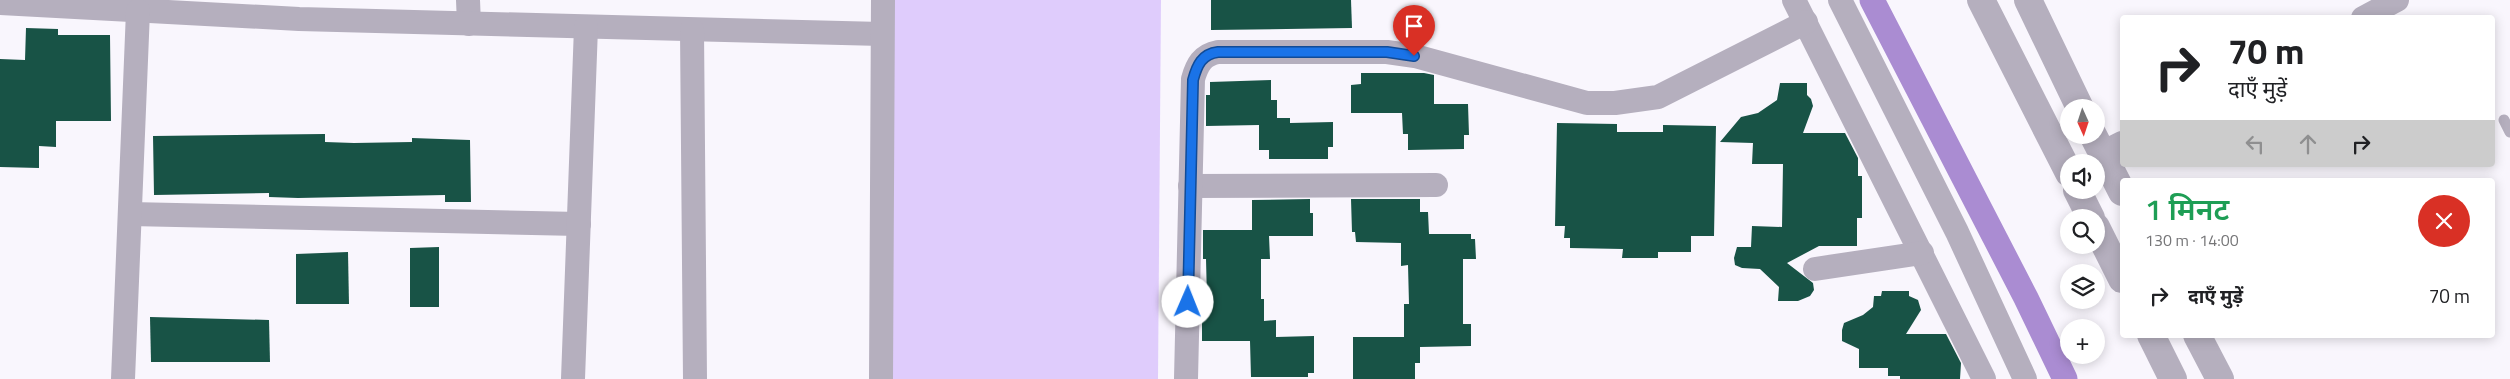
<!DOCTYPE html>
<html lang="hi">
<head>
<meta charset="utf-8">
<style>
  :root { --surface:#fff; --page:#f2f2f2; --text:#202124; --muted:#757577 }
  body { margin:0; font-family:"Titillium Web","Noto Sans Devanagari",sans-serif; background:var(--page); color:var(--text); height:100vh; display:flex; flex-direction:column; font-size:19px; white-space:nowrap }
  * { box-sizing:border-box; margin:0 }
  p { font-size:16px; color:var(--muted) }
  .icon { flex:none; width:28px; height:28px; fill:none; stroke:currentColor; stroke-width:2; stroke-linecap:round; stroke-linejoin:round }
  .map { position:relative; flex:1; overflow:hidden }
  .details { position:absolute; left:2120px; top:178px; width:375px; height:160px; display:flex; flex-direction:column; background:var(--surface); border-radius:5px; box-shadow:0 2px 12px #0003 }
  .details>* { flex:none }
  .guide { position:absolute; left:2120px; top:15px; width:375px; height:152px; border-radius:5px; box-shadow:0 2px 12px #0003; background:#fff; color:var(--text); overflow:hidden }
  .needle { width:32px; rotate:177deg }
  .tools { position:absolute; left:2060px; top:99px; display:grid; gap:10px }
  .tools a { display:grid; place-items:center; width:45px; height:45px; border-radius:50%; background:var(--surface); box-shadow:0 2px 12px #0003; font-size:25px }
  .pin { position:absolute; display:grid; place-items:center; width:42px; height:42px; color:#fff; margin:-51px -21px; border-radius:50% 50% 50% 0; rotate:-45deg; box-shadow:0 0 5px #0007 }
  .pin .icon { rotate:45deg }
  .me { position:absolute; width:55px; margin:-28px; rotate:1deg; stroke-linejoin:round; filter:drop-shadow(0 0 4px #0008) }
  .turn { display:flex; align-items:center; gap:18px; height:105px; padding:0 25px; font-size:22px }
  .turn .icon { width:65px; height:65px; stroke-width:2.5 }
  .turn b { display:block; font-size:35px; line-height:42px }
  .lanes { display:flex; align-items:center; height:48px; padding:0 25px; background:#0003; justify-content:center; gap:25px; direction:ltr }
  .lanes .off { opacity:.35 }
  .round { display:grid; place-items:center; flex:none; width:52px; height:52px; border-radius:26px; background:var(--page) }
  .overview { display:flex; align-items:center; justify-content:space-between; height:85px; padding:0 25px }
  h1 { font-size:30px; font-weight:600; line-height:38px; color:#1e9e55 }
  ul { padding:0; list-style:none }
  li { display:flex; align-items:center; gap:15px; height:65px; padding:0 25px }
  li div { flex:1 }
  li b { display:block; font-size:19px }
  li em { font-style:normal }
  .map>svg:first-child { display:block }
  .green { fill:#dfccfc }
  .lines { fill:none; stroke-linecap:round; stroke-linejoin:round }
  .canal { stroke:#aa8cd2; stroke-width:25 }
  .building { fill:#185346 }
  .service { stroke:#b5afbe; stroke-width:11 }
  .minor { stroke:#b5afbe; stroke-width:24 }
  .tertiary { stroke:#b5afbe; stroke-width:28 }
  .route-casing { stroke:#114b97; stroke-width:12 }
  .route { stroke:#1a73e8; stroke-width:9 }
</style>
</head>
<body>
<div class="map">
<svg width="2510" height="379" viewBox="0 0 2510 379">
  <rect width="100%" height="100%" fill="#f9f6fd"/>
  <path class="green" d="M889,0H1161L1158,379H887Z"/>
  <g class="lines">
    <path class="canal" d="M1872,0L2026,298L2065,379"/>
  </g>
  <g class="building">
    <path d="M1211,0H1351L1352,28L1211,30Z"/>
    <path d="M26,28L58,29V35H110L111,121H56V147L39,146V168L0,167V59L25,60Z"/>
    <path d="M1361,73H1424L1434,75V104H1468L1469,135H1464V149L1408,150V134H1403L1402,113H1351V85L1361,84Z"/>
    <path d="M1271,80V100H1277V118H1290V123L1333,122V147H1328V159H1269V150H1259V125L1206,126V95H1210V82Z"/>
    <path d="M1780,83H1807V95L1811,99L1813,106L1803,133H1845L1858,158V176H1862V218H1857V246H1819L1787,263L1813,283L1814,290L1810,296L1798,301H1778L1779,287L1760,269L1742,268L1735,265L1734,258L1737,247H1751L1752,226L1782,227L1783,164H1752L1753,143L1720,142L1741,117L1758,113L1777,100Z"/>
    <path d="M1557,123L1617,124V132H1663V125L1716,126L1714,236H1691V252H1658V258H1622L1623,249L1570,248V238H1564L1565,226H1555Z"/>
    <path d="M325,134V142L354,143L412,142V138L470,140L471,202H445V195L298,198L269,197V193L154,195L153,136Z"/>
    <path d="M1310,199V213H1313V236H1269L1270,259H1261V299H1264V321L1276,320V337L1314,336V373H1308V377H1251L1250,341H1202V299H1207L1206,259H1203V230H1252V200Z"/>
    <path d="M1351,199H1420V212H1428L1429,234H1471V239H1475L1476,259H1463V324H1471V346L1420,347V363H1415V379H1353V337H1404V304H1409L1408,265L1401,266V243L1356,242L1355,232H1352Z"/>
    <path d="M439,247V307H410V248Z"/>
    <path d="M348,252L349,304H296V254Z"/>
    <path d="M1882,291H1909V296L1918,300L1921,310L1906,334H1946L1961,363L1960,379H1900V376H1888V368H1859V349L1842,341V330L1844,323L1863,315L1873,307L1874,296H1881Z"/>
    <path d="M150,317L269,320L270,362H151Z"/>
  </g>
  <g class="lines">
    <path class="service" d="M2504,120L2510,132"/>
    <g class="minor">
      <path d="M468,0L469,24"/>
      <path d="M1794,0L1984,379"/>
      <path d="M1840,0L1957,232L2025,379"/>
      <path d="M0,3L299,19L882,34"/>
      <path d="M2363,18L2397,0"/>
      <path d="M692,30L695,379"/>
      <path d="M2102,153L2122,143"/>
      <path d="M1190,186L1436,185"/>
      <path d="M130,214L579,224"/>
      <path d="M1815,269L1922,253"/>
      <path d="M123,379L138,11"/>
      <path d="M573,379L586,27"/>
      <path d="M881,379L883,0"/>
      <path d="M1186,379L1193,79C1197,65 1202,55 1218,52H1387L1415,56L1587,103H1615L1658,97L1806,22"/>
    </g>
    <g class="tertiary">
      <path d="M1981,0L2069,173"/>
      <path d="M2028,0L2080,108"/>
      <path d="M2093,135L2122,192"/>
      <path d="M2077,190L2091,218"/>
      <path d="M2096,227L2122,279"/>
      <path d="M2151,335L2173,379"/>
      <path d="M2197,335L2220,379"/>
    </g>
  </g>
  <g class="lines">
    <defs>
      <path id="route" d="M1188,302L1193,80C1197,65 1202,54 1218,52H1387L1414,56"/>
    </defs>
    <use href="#route" class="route-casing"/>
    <use href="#route" class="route"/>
  </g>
</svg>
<div class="tools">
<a><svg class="needle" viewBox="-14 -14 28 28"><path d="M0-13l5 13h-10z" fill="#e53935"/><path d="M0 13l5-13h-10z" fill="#757577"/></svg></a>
<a><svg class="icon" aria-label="sound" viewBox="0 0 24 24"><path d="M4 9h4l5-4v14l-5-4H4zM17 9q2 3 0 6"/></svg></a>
<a><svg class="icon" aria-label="search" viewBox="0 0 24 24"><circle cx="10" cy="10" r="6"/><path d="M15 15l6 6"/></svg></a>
<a><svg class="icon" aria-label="layers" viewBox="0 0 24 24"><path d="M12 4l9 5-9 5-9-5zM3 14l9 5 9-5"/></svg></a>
<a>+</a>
</div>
<div class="pin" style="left:1414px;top:56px;background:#d93025"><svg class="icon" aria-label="arrive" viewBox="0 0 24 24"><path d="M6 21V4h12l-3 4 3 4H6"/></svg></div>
<svg class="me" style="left:1188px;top:302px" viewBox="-20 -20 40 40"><circle r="19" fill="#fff"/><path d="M0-13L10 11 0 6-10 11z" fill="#1a73e8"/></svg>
<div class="guide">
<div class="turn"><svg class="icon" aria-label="right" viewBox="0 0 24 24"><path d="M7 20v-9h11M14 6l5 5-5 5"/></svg><div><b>70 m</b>दाएँ मुड़ें</div></div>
<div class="lanes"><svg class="icon off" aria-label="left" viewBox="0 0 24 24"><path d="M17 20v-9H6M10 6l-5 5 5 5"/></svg><svg class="icon off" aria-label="ahead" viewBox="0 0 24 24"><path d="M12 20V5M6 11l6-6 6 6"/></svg><svg class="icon" aria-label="right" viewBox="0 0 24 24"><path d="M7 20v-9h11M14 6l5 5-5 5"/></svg></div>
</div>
<section class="details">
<div class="overview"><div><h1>1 मिनट</h1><p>130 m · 14:00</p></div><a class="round" style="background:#d93025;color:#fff"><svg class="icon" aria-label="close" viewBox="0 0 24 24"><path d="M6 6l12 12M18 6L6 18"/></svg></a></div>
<ul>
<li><svg class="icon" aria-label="right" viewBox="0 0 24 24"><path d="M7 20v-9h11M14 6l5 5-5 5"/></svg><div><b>दाएँ मुड़ें</b></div><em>70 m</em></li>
</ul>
</section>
</div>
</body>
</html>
